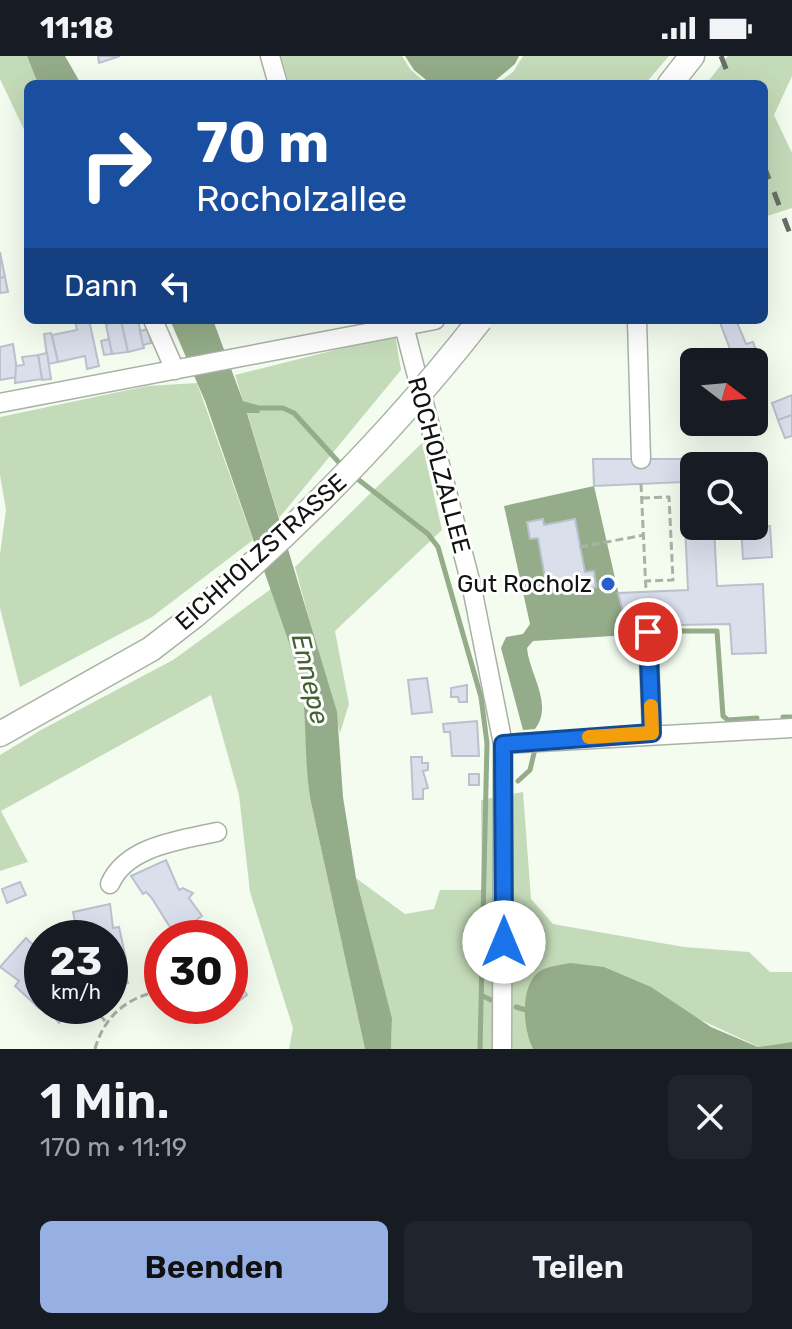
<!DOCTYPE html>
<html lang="de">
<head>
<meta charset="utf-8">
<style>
  :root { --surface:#171b24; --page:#20242c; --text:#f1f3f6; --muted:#9ea1a6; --accent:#97b0e4 }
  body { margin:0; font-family:Rubik,sans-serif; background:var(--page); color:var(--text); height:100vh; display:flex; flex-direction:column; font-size:30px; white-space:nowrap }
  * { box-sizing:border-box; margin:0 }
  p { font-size:26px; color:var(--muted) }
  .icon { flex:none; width:44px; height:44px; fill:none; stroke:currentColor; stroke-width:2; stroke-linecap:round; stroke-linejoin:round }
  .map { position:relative; height:993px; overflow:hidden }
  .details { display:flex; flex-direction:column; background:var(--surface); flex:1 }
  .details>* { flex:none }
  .top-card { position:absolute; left:24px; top:24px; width:744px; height:244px; border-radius:12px; box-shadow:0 8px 32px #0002; background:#1a4fa0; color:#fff; overflow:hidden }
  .needle { width:52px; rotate:106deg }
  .buttons { position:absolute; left:680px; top:292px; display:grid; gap:16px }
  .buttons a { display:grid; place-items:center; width:88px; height:88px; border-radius:12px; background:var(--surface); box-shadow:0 8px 32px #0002; font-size:40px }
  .speed { position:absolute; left:24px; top:864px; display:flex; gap:16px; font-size:40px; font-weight:700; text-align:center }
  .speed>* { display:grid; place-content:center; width:104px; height:104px; border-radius:50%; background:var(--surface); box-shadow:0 8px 32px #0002; line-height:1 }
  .speed small { font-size:20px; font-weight:400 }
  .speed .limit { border:12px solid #d22; background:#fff; color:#111 }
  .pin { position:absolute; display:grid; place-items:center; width:68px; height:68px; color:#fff; margin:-34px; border:4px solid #fff; border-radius:50%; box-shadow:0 2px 8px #0007 }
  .me { position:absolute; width:88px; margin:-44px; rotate:0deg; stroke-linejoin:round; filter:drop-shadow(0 0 6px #0008) }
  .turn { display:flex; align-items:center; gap:28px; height:168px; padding:0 40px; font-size:36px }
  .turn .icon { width:104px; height:104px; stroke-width:2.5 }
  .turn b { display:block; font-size:56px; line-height:68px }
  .then { display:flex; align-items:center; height:76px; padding:0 40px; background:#0003; gap:16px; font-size:30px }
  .round { display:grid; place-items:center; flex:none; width:84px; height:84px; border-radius:12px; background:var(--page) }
  .summary { display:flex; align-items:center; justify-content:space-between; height:136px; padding:0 40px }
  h1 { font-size:48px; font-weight:600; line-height:60px }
  .primary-button { display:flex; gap:16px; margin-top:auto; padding:16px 40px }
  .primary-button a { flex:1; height:92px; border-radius:12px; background:var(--accent); color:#111; font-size:32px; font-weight:600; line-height:92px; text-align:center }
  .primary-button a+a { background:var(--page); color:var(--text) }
  .status { display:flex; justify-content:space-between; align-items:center; height:56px; padding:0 40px; background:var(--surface); direction:ltr }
  .status svg { height:22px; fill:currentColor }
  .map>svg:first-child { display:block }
  .green { fill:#c4dbb9 }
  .water { fill:#94ac89 }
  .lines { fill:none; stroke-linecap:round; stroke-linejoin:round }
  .stream { stroke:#94ac89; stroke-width:5 }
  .building { fill:#d9dfeb; stroke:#bbc1cc; stroke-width:2 }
  .minor-casing { stroke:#a9b1a6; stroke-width:21 }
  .major-casing { stroke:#a9b1a6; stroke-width:27 }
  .path { stroke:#abb1a8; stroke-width:3; stroke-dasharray:8 4; stroke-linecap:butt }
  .minor { stroke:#fff; stroke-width:18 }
  .major { stroke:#fff; stroke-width:24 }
  .rail { stroke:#6a6e68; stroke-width:5; stroke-dasharray:14 14; stroke-linecap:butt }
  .major-bridge-casing { stroke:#a9b1a6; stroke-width:27; stroke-linecap:butt }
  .major-bridge { stroke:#fff; stroke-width:24 }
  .route-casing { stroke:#114b97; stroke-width:20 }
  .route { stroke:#1a73e8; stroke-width:14 }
  .slow { stroke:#f59e0b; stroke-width:14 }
  .poi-dot { fill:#295fcd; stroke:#fff; stroke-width:3 }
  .labels { text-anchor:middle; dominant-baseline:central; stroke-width:6; stroke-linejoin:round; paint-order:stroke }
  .street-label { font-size:24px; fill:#121411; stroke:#fff }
  .poi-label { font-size:24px; fill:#121411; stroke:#fff; text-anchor:end }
  .water-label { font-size:26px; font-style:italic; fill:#426330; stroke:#fff }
</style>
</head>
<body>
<div class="status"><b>11:18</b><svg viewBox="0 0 49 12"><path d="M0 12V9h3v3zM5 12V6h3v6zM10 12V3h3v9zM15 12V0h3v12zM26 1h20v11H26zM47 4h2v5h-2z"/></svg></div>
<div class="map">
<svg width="792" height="993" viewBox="0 0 792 993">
  <rect width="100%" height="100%" fill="#f4fcf0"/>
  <g class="green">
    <path d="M0,0H27L38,28H28V82L0,23Z"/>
    <path d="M281,0H402L410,13L427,28H289Z"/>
    <path d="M523,0H669L645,28H497L513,16Z"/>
    <path d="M728,0H792V20L774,59L792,97V152L764,161V28H706Z"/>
    <path d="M395,279L401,314L279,462L247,356H259L258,349L243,345L235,319Z"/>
    <path d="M197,327L253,484L152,561L20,631L0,552V498L6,454L0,419V361L147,330Z"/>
    <path d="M422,387L442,474L335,575L349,648L340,677L295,511Z"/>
    <path d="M271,533C281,562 295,593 302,623C310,663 304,702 310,742L365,993H289L293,972L250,836L239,739L211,639L1,755L28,806L0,815V699L41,674L173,604Z"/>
    <path d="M523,736L531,843L553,868L684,891L749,896L770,916H792V986L759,991L688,958L541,914C523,933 522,971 533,993H391L392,962L356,822L405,858L434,853L440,834H482L481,744Z"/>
  </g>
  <g class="water">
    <path d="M27,0H65L81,28H38Z"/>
    <path d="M405,0H519L515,8L491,28H431L414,14Z"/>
    <path d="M170,264H213L243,345L258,349L260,357H247L337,656L343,741L356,822L392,962L391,993H365L310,742C304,702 307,662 301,621L205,345Z"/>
    <path d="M594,430L628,579L533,585L527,592C529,618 554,648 535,673L523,674L501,592L506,581L523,578L530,568L504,450Z"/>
    <path d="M570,907L604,911L651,931L711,971L758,991L792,986V993H533C523,974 519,929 540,915C548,910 561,909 570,907Z"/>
  </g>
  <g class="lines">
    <g class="stream">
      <path d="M256,352H283L294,357L344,412"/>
      <path d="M355,421L428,478L438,491L481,641L487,687L480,993"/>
      <path d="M628,575H717L723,660L728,664L757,662"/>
      <path d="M783,661H792"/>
      <path d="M518,725L530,714L535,693"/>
      <path d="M483,940L491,944"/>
      <path d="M516,951L526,954"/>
    </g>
  </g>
  <g class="building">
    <path d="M98,0H120L99,7Z"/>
    <path d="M0,196L5,221L0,222Z"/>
    <path d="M5,221L8,236L0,237V222Z"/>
    <path d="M75,264H89L99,310L87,313L85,300L58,306L52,279L77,274Z"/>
    <path d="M115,264H121L128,296L112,298L106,269Z"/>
    <path d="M121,264H138L144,292L128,296Z"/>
    <path d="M719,264H736L746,288L753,286L767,323L754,328V306H735Z"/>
    <path d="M148,273L151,287L143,289L140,275Z"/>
    <path d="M51,277L58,306L48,308L44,278Z"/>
    <path d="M109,283L112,298L104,299L101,285Z"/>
    <path d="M13,288L18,321L0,324V291Z"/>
    <path d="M47,297L51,323L42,324L38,299Z"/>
    <path d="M38,299L42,323L15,327L16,310L24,309L22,301Z"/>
    <path d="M792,339V359L778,364L772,347Z"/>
    <path d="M792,359V380L785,382L778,364Z"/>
    <path d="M593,403H712V410H694V470H714L717,530L763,528L766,597L732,598L730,568L627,570L618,537L688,534L683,426L594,430Z"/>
    <path d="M765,405L767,436L754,437V410H737V407Z"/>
    <path d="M543,463L544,469L575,463L585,516L594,515L596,531L579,534L578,528L547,533L538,482L530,483L527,466Z"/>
    <path d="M770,470L772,501L743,503L741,472Z"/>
    <path d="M427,622L432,656L412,658L408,624Z"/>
    <path d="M467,629V646H459L458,641H451V632Z"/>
    <path d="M477,665L479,700H452L450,676H444L443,668Z"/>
    <path d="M411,701H422V707H428V714L423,715L428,732L423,733V743H413Z"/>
    <rect x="469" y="718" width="10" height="11"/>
    <path d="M166,804L179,834L183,832L193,837L189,842L202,860L175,879L151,841L146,836L143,838L131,820Z"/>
    <path d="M20,826L26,839L7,847L2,833Z"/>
    <path d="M110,848L113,872L119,871L126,903L121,904L128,927L110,931V882H85L83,875L77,876L73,856Z"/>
    <path d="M26,882L41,896L37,901L42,905V949L39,952L15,930L19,925L0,911Z"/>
    <path d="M230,919L232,922L236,920L247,939L217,961L210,950H230Z"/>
    <path d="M45,950H74L59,967Z"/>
  </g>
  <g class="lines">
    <defs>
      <g id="minor">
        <path d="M270,0L278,28"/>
        <path d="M153,264L175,314"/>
        <path d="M637,264L641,403"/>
        <path d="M404,270L472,532L503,688L502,993"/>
        <path d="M0,347L435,264"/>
        <path d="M648,576L652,677"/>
        <path d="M503,688L792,672"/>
        <path d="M110,828C126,790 181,784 217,776"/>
      </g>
      <g id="major">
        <path d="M670,28L692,0"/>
        <path d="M0,678L151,593L195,559"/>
      </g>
    </defs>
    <use href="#minor" class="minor-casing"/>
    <use href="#major" class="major-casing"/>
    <g class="path">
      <path d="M641,428L646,535"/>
      <path d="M642,442L669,441L673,524L646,525"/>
      <path d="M580,491L644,479"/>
      <path d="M92,950L105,965"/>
      <path d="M95,993C104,960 128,940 162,935"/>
    </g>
    <use href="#minor" class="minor"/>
    <use href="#major" class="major"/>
    <g class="rail">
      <path d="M721,0L732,28"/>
      <path d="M764,110L792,183"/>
    </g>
    <defs>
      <path id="major-bridge" d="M195,559C300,470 395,373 480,264"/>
    </defs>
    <use href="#major-bridge" class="major-bridge-casing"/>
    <use href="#major-bridge" class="major-bridge"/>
  </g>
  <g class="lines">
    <defs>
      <path id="route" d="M504,886L503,688L652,677L648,576"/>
    </defs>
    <use href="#route" class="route-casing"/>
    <use href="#route" class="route"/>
    <path class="slow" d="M589,681L652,677L651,650"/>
  </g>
  <circle class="poi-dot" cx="608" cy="528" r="8"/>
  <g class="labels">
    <g class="street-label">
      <text transform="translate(439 409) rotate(75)">ROCHOLZALLEE</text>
      <text transform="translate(261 496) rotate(-42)">EICHHOLZSTRASSE</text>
    </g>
    <g class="poi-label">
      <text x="592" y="528">Gut Rocholz</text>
    </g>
    <g class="water-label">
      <text transform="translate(310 623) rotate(77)">Ennepe</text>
    </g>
  </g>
</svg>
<div class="buttons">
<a><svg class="needle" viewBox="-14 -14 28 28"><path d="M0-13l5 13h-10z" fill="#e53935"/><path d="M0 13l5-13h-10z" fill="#9ea1a6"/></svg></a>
<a><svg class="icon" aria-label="search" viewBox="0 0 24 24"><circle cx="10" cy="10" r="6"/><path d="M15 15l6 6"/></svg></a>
</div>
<div class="speed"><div>23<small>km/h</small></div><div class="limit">30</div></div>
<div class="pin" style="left:648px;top:576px;background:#d93025"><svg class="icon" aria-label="arrive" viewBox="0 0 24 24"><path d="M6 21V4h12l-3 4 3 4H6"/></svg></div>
<svg class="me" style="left:504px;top:886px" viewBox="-20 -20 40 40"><circle r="19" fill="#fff"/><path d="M0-13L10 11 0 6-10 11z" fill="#1a73e8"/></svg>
<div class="top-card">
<div class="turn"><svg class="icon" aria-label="right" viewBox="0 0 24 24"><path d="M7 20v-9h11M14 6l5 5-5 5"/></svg><div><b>70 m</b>Rocholzallee</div></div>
<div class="then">Dann<svg class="icon" aria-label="left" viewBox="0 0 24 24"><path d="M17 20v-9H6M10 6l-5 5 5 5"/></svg></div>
</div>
</div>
<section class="details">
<div class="summary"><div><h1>1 Min.</h1><p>170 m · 11:19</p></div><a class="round"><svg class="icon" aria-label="close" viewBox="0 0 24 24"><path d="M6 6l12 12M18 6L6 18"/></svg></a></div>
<div class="primary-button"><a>Beenden</a><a>Teilen</a></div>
</section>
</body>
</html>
